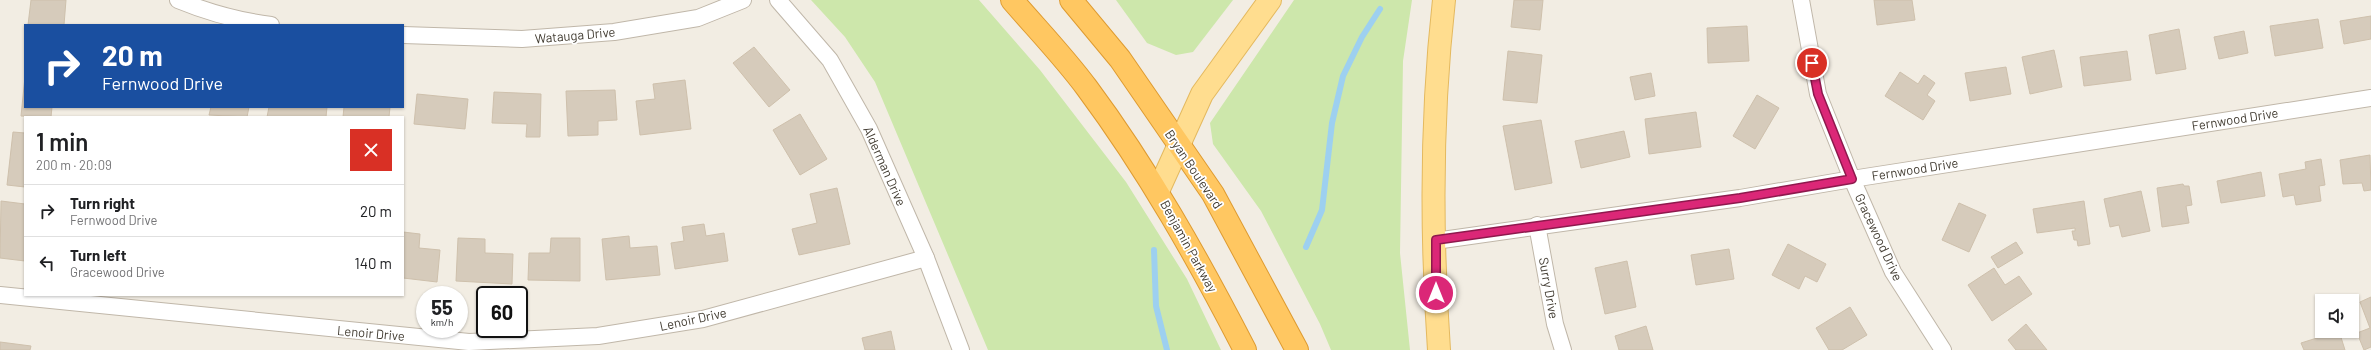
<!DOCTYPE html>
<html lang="en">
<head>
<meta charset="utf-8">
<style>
  :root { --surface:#fff; --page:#f6f6f6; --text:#202124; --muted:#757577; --line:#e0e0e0 }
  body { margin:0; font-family:Barlow,sans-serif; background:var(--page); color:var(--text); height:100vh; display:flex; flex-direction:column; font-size:15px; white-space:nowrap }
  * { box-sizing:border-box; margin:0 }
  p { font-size:13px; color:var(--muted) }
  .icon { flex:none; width:22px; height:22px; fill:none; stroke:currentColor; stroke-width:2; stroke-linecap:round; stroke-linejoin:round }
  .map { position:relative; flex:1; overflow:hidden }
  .sheet { position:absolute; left:24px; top:116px; width:380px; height:180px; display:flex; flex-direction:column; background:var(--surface); border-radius:0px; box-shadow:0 1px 3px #0004 }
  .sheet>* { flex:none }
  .guide { position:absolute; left:24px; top:24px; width:380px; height:84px; border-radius:0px; box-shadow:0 1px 3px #0004; background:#1a4fa0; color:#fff; overflow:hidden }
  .fabs { position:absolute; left:2315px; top:294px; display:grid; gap:8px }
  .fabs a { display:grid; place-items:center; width:44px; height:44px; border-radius:0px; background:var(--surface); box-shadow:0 1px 3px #0004; font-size:20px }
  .speed { position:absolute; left:416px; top:286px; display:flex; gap:8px; font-size:20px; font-weight:700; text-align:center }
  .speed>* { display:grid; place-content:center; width:52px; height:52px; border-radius:50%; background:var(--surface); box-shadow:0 1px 3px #0004; line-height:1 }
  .speed small { font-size:10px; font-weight:400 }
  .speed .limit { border:2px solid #111; border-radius:6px; background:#fff; color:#111 }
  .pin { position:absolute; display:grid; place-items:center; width:34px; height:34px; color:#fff; margin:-17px; border:2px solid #fff; border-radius:50%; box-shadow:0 1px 4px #0007 }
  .me { position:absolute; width:44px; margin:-22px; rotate:0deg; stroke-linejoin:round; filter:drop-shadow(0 0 3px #0008) }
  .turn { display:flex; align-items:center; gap:14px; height:84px; padding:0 12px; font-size:18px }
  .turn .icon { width:52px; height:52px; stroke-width:2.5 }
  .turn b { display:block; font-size:28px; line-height:34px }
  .round { display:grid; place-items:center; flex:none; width:42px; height:42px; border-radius:0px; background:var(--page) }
  .overview { display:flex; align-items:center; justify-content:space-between; height:68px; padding:0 12px }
  h1 { font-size:24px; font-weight:600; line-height:30px }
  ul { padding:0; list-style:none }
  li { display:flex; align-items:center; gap:12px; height:52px; padding:0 12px; border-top:1px solid var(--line) }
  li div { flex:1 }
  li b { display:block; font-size:15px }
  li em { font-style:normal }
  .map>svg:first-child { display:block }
  .green { fill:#cde7ab }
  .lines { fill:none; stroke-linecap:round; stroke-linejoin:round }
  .stream { stroke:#9dd0f0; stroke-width:6 }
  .building { fill:#d6cbbb; stroke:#cec0ac }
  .street-casing { stroke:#c0b7a9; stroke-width:18 }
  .primary-casing { stroke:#e4b95f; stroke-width:24 }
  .highway-casing { stroke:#de9b31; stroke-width:24 }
  .street { stroke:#fff; stroke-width:16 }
  .primary { stroke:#ffdd8f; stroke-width:22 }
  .highway { stroke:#ffc761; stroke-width:22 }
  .route-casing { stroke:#8e194d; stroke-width:10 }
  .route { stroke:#db2777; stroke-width:7 }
  .labels { text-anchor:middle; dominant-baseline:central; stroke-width:3.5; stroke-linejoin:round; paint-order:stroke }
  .street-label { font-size:13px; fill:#433d33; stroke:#fff }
</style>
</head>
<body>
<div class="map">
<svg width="2371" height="350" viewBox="0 0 2371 350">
  <rect width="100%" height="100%" fill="#f2ede3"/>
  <g class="green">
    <path d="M811,0H979L1040,70L1126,182L1187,279L1221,350H988L875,82L845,37Z"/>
    <path d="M1116,0H1233L1193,52L1176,55L1147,43Z"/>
    <path d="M1294,0H1412L1403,61L1400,253L1410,350H1331L1320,324L1261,211L1213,144L1210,123Z"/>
  </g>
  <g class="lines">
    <g class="stream">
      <path d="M1306,247L1322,210L1332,123L1343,76L1362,37L1380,9"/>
      <path d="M1154,250L1156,306L1167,350"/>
    </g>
  </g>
  <g class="building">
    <path d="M31,0H66L64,25H28Z"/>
    <path d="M1514,0H1543L1540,30L1511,27Z"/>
    <path d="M1874,0H1912L1915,20L1877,25Z"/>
    <path d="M2371,16V39L2344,44L2340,21Z"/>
    <path d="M2318,19L2323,48L2275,56L2270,26Z"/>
    <path d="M1747,26L1749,61L1708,63L1707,28Z"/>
    <path d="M2179,29L2186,69L2156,74L2149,35Z"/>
    <path d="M2244,31L2248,53L2219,59L2214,37Z"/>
    <path d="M754,47L790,90L769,107L733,63Z"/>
    <path d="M2054,50L2062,87L2030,94L2022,57Z"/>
    <path d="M1508,51L1542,55L1537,103L1503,100Z"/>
    <path d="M2127,51L2131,80L2084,86L2080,57Z"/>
    <path d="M2006,67L2011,94L1970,101L1965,73Z"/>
    <path d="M1900,72L1918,84L1924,75L1935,83L1927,95L1935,101L1923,120L1885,96Z"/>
    <path d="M1651,73L1655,96L1635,100L1630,77Z"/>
    <path d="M25,77V107H52L51,117L21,116Z"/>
    <path d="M685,80L691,129L640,135L636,101L655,99L653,84Z"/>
    <path d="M615,90L617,120L598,121V135L568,136L566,91Z"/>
    <path d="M494,92L541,94L540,137H526L527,124L492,123Z"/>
    <path d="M417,94L468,99L465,129L414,124Z"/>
    <path d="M1757,95L1779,108L1755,149L1733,136Z"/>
    <path d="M211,107H249L247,117L209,115Z"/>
    <path d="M269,107H327L326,117H267Z"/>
    <path d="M344,107H390L389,117H343Z"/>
    <path d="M1696,112L1701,147L1649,154L1645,119Z"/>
    <path d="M800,114L827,159L800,175L773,130Z"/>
    <path d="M1541,120L1552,183L1515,190L1503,126Z"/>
    <path d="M1624,131L1630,157L1581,168L1575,141Z"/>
    <path d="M13,132L25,133V187L7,185Z"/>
    <path d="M2370,155L2371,190L2364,191L2362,183L2343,184L2340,160Z"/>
    <path d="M2321,159L2325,185L2319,186L2321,201L2296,205L2294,195L2283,197L2279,174L2306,169L2305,162Z"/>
    <path d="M2261,172L2265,196L2221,203L2217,181Z"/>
    <path d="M2183,184L2184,186H2189L2192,205L2186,206L2189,223L2162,227L2157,188Z"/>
    <path d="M837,188L850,244L799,255L792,229L817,223L810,194Z"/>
    <path d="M2141,191L2150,231L2122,237L2119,225L2110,227L2104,199Z"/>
    <path d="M1,201L25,204V261L0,258Z"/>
    <path d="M2084,201L2090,244L2078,246L2077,240H2074L2072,231H2075V228L2037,233L2033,209Z"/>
    <path d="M1959,203L1986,215L1969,252L1942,240Z"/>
    <path d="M704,224L706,236L724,233L728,261L675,269L671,243L684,241L682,227Z"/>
    <path d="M403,232L420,234L419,248L440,250L437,282L403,278Z"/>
    <path d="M629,236L630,248L657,246L660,275L606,280L602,239Z"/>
    <path d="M458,238L485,239V253L513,254L512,284L456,281Z"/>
    <path d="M551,238H580V281L528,280L529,253H550Z"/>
    <path d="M2016,242L2023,253L1998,268L1991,257Z"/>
    <path d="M1788,244L1826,264L1817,282L1805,276L1799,289L1772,275Z"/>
    <path d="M1729,249L1734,279L1696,285L1691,255Z"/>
    <path d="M1627,261L1636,307L1605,314L1595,268Z"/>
    <path d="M1994,268L2005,285L2019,276L2032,294L1992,321L1968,285Z"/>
    <path d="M2371,297V347L2364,350L2357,333L2370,328L2360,302Z"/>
    <path d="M1850,307L1867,335L1842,350H1829L1816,328Z"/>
    <path d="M2026,324L2047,350H2016L2008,340Z"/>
    <path d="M1646,326L1653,350H1619L1615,336Z"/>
    <path d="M891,331L895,350H865L862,338Z"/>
    <path d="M2339,331L2345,350H2304L2301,343Z"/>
    <path d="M0,342L31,346L30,350H0Z"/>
  </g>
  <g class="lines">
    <defs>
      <g id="street">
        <path d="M178,0C207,12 240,21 271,25"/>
        <path d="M778,0L830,60L869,129L926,258L961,350"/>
        <path d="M1801,0L1818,94L1852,179L1893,272L1943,350"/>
        <path d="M403,35L522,39L614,32L698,18L743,0"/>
        <path d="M1537,225L1555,324L1563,350"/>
        <path d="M1435,241L1740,198L1852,179L2371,98"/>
        <path d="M0,295L469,342L598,336L703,319L926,258"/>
      </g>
      <g id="primary">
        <path d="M1158,191L1202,94L1270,0"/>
        <path d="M1439,350C1431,234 1431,115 1444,0"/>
      </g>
      <g id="highway">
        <path d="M1012,0C1037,29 1064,57 1087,88C1148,170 1198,259 1245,350"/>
        <path d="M1071,0L1120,59L1213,194L1297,350"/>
      </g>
    </defs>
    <use href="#street" class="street-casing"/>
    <use href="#primary" class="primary-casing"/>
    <use href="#highway" class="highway-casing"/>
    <use href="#street" class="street"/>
    <use href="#primary" class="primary"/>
    <use href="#highway" class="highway"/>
  </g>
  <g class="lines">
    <defs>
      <path id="route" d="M1436,293V240L1740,198L1852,179L1818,94L1812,63"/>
    </defs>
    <use href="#route" class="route-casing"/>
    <use href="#route" class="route"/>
  </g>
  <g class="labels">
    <g class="street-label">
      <text transform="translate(575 35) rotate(-5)">Watauga Drive</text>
      <text transform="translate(2235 119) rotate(-9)">Fernwood Drive</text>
      <text transform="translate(885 166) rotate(66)">Alderman Drive</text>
      <text transform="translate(1194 169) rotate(56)">Bryan Boulevard</text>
      <text transform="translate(1915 169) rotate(-9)">Fernwood Drive</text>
      <text transform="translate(1879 237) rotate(65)">Gracewood Drive</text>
      <text transform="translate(1189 246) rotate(61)">Benjamin Parkway</text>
      <text transform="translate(1549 288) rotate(80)">Surry Drive</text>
      <text transform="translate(693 319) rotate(-12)">Lenoir Drive</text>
      <text transform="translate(371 333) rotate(5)">Lenoir Drive</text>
    </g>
  </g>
</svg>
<div class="fabs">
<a><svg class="icon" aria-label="sound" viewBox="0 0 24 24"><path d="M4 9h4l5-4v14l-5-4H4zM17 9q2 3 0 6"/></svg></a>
</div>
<div class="speed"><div>55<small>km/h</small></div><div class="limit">60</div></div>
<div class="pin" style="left:1812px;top:63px;background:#d93025"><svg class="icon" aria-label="arrive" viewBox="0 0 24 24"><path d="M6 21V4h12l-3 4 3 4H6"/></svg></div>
<svg class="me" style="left:1436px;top:293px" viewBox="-20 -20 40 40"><circle r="17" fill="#db2777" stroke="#fff" stroke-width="3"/><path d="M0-11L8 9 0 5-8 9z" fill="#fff"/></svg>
<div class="guide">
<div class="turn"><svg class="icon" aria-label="right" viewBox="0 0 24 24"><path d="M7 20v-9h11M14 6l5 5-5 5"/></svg><div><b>20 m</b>Fernwood Drive</div></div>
</div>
<section class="sheet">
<div class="overview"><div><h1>1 min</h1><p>200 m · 20:09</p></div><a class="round" style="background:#d93025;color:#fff"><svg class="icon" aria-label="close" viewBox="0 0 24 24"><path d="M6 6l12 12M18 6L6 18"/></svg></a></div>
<ul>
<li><svg class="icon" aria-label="right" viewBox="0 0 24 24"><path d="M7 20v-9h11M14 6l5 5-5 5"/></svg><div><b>Turn right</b><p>Fernwood Drive</p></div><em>20 m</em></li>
<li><svg class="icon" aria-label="left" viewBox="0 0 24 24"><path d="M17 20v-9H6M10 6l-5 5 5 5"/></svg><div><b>Turn left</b><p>Gracewood Drive</p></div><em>140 m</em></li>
</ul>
</section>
</div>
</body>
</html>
